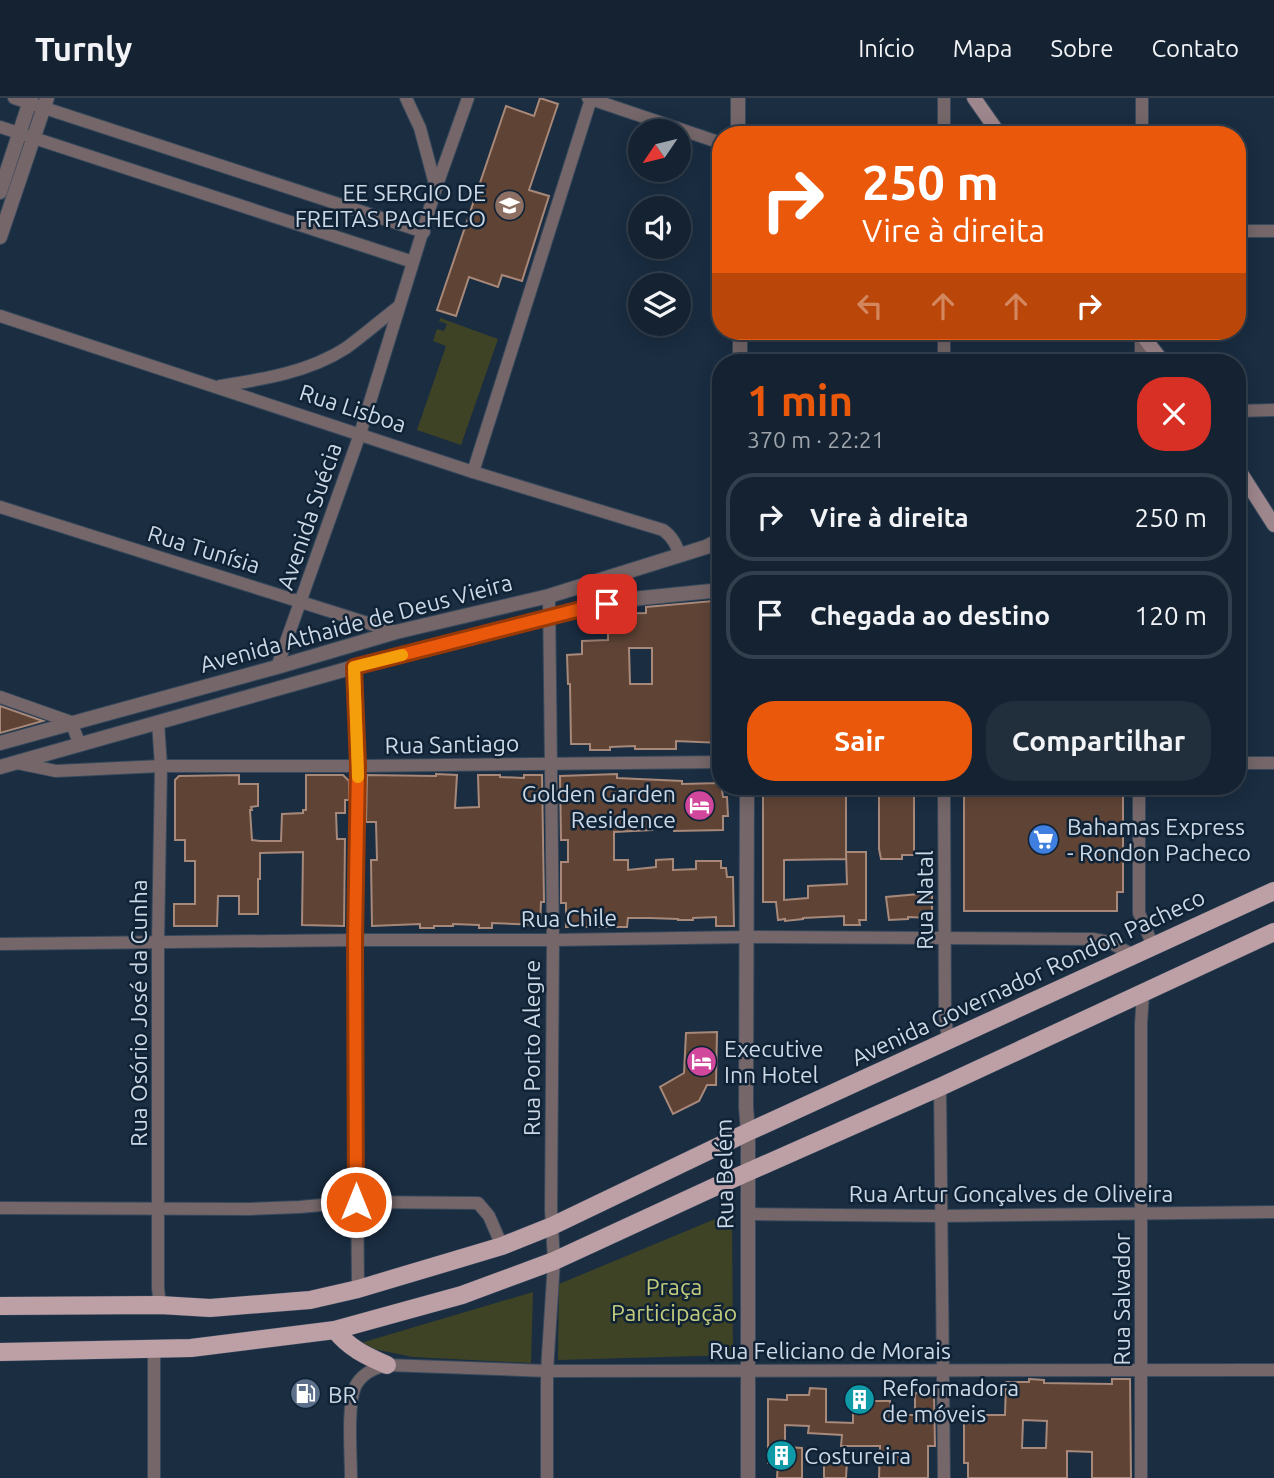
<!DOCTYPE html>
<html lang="pt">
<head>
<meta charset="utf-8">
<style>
  :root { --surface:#142231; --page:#212f3d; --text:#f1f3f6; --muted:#9da4ab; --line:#333f4d; --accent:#ea580c }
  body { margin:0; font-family:Ubuntu,sans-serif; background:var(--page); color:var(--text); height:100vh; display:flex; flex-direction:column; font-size:26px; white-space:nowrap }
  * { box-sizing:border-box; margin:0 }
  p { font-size:23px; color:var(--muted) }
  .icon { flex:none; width:38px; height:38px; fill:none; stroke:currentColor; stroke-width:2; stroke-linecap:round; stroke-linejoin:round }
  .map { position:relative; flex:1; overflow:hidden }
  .sheet { position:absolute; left:712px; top:256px; width:534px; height:441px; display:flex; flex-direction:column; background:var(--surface); border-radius:28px; box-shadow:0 4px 18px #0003,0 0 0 2px var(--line) }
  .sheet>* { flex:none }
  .hud { position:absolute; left:712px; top:28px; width:534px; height:214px; border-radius:28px; box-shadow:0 4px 18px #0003,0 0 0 2px var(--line); background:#ea580c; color:#fff; overflow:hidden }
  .needle { width:46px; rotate:235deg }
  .buttons { position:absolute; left:628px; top:21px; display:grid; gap:14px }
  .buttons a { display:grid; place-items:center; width:63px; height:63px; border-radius:50%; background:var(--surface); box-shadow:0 4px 18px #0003,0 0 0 2px var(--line); font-size:35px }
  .pin { position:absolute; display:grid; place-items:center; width:60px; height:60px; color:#fff; margin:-30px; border-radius:14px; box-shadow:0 4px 10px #0006 }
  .me { position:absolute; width:77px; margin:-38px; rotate:0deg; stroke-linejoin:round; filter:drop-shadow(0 0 5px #0008) }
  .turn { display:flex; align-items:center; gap:24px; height:147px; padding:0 35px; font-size:32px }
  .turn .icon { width:91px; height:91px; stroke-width:2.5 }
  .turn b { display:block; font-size:49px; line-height:60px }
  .lanes { display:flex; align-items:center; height:66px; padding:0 35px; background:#0003; justify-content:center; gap:35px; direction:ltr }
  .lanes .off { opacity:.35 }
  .round { display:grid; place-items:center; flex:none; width:74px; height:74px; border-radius:28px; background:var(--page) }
  .headline { display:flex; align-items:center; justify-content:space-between; height:119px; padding:0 35px }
  h1 { font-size:42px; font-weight:600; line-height:52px; color:var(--accent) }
  .button { display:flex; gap:14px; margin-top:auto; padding:14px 35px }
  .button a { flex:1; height:80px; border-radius:28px; background:var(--accent); color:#fff; font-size:28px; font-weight:600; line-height:80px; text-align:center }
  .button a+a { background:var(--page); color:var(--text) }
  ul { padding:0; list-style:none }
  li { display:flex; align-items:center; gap:21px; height:88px; margin:0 14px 10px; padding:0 21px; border:4px solid var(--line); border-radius:28px }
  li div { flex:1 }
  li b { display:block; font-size:26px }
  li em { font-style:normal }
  header { display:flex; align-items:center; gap:42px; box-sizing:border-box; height:98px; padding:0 35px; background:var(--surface); border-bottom:2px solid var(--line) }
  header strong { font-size:33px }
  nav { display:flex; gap:38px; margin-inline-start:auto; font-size:24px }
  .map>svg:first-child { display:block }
  .green { fill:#3f4325 }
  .building { fill:#5f4436; stroke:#a78879; stroke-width:2; fill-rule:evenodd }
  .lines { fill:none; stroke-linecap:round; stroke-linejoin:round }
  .minor-casing { stroke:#36485b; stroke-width:14 }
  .tertiary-casing { stroke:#36485b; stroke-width:16 }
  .secondary-casing { stroke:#36485b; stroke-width:16 }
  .primary-casing { stroke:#36485b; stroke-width:19 }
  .minor { stroke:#746669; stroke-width:12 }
  .tertiary { stroke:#746669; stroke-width:14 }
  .secondary { stroke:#9d868c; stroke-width:14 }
  .primary { stroke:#bd9fa6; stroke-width:18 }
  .route-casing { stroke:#983908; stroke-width:18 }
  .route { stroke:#ea580c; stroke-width:12 }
  .slow { stroke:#f59e0b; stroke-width:12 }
  .labels { text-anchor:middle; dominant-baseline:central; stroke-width:5; stroke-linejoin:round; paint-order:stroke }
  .poi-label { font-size:23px; fill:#ccd8e5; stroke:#102336; text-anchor:start }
  .street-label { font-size:23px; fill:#ccd8e5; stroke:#102336 }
  .park-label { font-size:23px; fill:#c3cc7c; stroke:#102336 }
</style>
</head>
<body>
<header>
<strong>Turnly</strong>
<nav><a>Início</a><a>Mapa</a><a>Sobre</a><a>Contato</a></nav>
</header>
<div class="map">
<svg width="1274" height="1380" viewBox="0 0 1274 1380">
  <rect width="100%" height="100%" fill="#1a2d41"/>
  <g class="green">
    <path d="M440,220L498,241L461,347L417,332L446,248L433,243L437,231L444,233L447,226L439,223Z"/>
    <path d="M732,1114L733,1257L558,1262L559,1186Z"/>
    <path d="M533,1194L531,1265L413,1259L354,1247Z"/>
  </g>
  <g class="building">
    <path d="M540,0L558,6L529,92L549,98L522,183L502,177L498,189L469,179L456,218L437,212L506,8L534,18Z"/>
    <path d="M713,503L712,507H721V585H717V611H721V645L676,643V651H635V648L610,649V652H590V646H571L570,586H568L567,557L582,556V543L608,542V516L646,515V509ZM629,550H652V586H630Z"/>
    <path d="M0,608L43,623L0,635Z"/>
    <path d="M436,676L457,677L455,710L479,709L478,677H500V679L524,680V677H542L544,804H541L540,827L492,825V830H479V827L453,826V828H434V830H420V826L372,828L371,762H377L376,724H366L367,677L436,678Z"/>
    <path d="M617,676V680L682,683V686L721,685L723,699H727L728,718H723V732L674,733L673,719L652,720V732L614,734V762H628V772L656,769V762L673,761V772L696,771V763H721V770H726L727,779H733L734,828H716V819L693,820V822H678V821L650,820H628L627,829H566V805H561V764H568V742H561L560,678Z"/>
    <path d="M239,677V686H258V708L251,709L252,712H250L252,742L260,743H281L282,716L303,715V712H306V677H343L349,683V702H345V715H336L337,741H345L344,828L302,827L303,754L260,755V781H258V816H239V798H218L217,828H174V806H195V763H185V742H175V682L179,678Z"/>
    <path d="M763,688H846V761L784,762V802L808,800V788L847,786L846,754H866V822H859L860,827H844V818L803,820V821L785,823V821L778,822L776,804H763Z"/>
    <path d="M879,688H914V757H902V761H881L879,751Z"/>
    <path d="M964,688H1123V794H1117V813H964Z"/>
    <path d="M919,796H932V820L908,819V821L889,822L886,799Z"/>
    <path d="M717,934L716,987H707L699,1003L673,1016L660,989L684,975L686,935Z"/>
    <path d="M1029,1281L1044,1282V1285L1112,1286V1281H1130L1131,1380H1092V1354L1067,1353V1380H968V1365H964V1317H1005L1006,1284H1029ZM1023,1322L1047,1323L1046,1350H1022Z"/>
    <path d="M853,1288H865L864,1303H890V1317H915V1295L934,1296L935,1348H928V1380H879L880,1348H841L842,1337L808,1335L809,1328L785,1327V1349L802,1350V1380H777L778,1365H768V1301L787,1302V1297H809L810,1290L826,1291V1324L853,1325Z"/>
    <path d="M824,1362H847L846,1380H824Z"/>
  </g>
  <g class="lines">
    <defs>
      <g id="minor">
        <path d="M14,0L424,134"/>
        <path d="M406,0L420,30L436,90"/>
        <path d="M588,0L721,45"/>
        <path d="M0,29L413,164"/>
        <path d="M944,37V0"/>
        <path d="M1142,37V0"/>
        <path d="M1237,133H1274"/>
        <path d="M0,218L473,374L663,432C673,439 676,447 680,457"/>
        <path d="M944,233V264"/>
        <path d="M1141,264V233"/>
        <path d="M220,288C264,281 309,274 346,250C364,237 381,222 398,209"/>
        <path d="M1237,313L1274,312"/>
        <path d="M473,374L591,1"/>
        <path d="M0,409L396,534"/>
        <path d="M277,569L360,336L436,90L468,0"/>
        <path d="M354,569L358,668L355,842L358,1191"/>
        <path d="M0,599L71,624L80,647"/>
        <path d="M158,624L161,668L158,844V1190L160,1207"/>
        <path d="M17,665L56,673L161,668H358L721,664"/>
        <path d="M1237,665H1274"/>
        <path d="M944,688L945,916L948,944"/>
        <path d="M1139,688V815L1153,848"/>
        <path d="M0,846L355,842H553L747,839L1093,841L1109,844L1135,858"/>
        <path d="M940,989L944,1380"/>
        <path d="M0,1110L250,1111L299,1109L356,1104L478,1105L489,1118L502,1148"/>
        <path d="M748,1116L942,1118L1274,1114"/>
        <path d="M154,1250V1380"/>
        <path d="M351,1380C351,1358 347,1308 355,1289C361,1276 374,1270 387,1267L547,1273L1274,1272"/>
        <path d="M547,1380V1273L554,1163L551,1112L553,842L549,498"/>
        <path d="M1141,1380V926L1143,896"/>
      </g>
      <g id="tertiary">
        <path d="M738,0V37"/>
        <path d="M0,94L31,0"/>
        <path d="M0,139L47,0"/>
        <path d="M740,233V264"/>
        <path d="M0,645L277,569L396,534L549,498L706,449L721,441"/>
        <path d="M0,669L354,569L581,511L632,501L721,492"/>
        <path d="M747,688L746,1009L748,1034V1380"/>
      </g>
      <g id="secondary">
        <path d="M974,0L1000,37"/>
        <path d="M1139,233L1163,264"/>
        <path d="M1237,369L1274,427"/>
      </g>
      <g id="primary">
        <path d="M0,1208L160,1207L210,1210L310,1202L358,1191L502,1148L552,1128L748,1034L1274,793"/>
        <path d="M335,1232C349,1250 366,1258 387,1267"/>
        <path d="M0,1254L191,1250L335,1232L462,1197L554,1163L721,1086L940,989L1274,834"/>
      </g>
    </defs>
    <use href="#minor" class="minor-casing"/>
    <use href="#tertiary" class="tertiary-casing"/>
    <use href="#secondary" class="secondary-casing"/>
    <use href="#primary" class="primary-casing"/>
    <use href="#minor" class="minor"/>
    <use href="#tertiary" class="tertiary"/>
    <use href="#secondary" class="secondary"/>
    <use href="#primary" class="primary"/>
  </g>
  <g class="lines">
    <defs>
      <path id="route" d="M356,1104L355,842L358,668L354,569L581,511L607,506"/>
    </defs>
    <use href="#route" class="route-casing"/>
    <use href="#route" class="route"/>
    <path class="slow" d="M358,679L354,569L402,557"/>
  </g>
  <defs>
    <symbol id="school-disc" viewBox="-11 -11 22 22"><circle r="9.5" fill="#8d6e63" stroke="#102336"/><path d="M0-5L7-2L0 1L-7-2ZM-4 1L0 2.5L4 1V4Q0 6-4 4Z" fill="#fff"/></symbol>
    <symbol id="hotel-disc" viewBox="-11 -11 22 22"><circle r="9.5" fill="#d1479c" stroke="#102336"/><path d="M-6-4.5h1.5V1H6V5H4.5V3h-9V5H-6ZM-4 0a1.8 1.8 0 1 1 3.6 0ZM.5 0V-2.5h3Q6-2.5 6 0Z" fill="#fff"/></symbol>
    <symbol id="supermarket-disc" viewBox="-11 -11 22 22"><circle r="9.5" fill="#3f7fe0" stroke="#102336"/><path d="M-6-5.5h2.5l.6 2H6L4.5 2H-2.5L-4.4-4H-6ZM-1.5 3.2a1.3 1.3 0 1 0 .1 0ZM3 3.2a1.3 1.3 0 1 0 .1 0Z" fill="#fff"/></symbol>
    <symbol id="fuel-disc" viewBox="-11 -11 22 22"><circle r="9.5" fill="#5c6f8a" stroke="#102336"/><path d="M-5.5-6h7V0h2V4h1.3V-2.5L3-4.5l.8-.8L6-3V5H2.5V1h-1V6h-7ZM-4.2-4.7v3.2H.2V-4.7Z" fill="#fff"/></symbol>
    <symbol id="building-disc" viewBox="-11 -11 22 22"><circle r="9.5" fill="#0f9aa8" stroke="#102336"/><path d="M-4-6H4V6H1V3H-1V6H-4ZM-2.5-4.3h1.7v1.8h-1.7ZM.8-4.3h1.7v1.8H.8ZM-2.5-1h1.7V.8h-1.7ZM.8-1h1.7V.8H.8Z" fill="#fff"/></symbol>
  </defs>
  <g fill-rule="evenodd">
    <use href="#school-disc" x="492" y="90" width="35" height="35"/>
    <use href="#hotel-disc" x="682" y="690" width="35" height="35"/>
    <use href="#supermarket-disc" x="1026" y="724" width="35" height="35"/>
    <use href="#hotel-disc" x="684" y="946" width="35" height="35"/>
    <use href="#fuel-disc" x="288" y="1278" width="35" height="35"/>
    <use href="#building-disc" x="842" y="1284" width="35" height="35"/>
    <use href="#building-disc" x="764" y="1340" width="35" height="35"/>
  </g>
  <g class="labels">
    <g class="poi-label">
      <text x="486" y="94" text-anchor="end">EE SERGIO DE<tspan x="486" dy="26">FREITAS PACHECO</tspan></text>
      <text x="676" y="695" text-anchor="end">Golden Garden<tspan x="676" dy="26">Residence</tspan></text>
      <text x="1067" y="728">Bahamas Express<tspan x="1067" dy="26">- Rondon Pacheco</tspan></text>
      <text x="724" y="950">Executive<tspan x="724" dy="26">Inn Hotel</tspan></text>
      <text x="882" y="1289">Reformadora<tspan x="882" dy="26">de móveis</tspan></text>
      <text x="328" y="1296">BR</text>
      <text x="804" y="1357">Costureira</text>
    </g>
    <g class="street-label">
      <text transform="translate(353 310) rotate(18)">Rua Lisboa</text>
      <text transform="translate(309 418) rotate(-71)">Avenida Suécia</text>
      <text transform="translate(204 451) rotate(17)">Rua Tunísia</text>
      <text transform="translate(356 525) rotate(-15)">Avenida Athaide de Deus Vieira</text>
      <text transform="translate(452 646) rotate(-1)">Rua Santiago</text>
      <text transform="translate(924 802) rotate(-90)">Rua Natal</text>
      <text transform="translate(569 820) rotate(-1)">Rua Chile</text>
      <text transform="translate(1028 879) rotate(-25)">Avenida Governador Rondon Pacheco</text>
      <text transform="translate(138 915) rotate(-90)">Rua Osório José da Cunha</text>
      <text transform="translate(531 950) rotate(-90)">Rua Porto Alegre</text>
      <text transform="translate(724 1076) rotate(-91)">Rua Belém</text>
      <text x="1011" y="1095">Rua Artur Gonçalves de Oliveira</text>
      <text transform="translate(1121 1201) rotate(-90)">Rua Salvador</text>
      <text x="830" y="1252">Rua Feliciano de Morais</text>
    </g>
    <g class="park-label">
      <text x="674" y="1188">Praça<tspan x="674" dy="26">Participação</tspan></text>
    </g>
  </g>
</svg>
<div class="buttons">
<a><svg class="needle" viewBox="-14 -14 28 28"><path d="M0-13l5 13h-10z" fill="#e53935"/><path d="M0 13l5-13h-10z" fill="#9da4ab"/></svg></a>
<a><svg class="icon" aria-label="sound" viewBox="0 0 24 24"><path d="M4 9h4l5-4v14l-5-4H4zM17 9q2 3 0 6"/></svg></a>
<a><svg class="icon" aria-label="layers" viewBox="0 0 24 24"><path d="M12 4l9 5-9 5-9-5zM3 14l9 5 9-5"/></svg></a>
</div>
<div class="pin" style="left:607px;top:506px;background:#d93025"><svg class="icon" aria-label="arrive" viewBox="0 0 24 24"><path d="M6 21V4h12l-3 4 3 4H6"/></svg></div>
<svg class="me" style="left:356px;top:1104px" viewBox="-20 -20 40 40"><circle r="17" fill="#ea580c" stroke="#fff" stroke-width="3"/><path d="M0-11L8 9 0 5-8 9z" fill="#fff"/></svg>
<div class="hud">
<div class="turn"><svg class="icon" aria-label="right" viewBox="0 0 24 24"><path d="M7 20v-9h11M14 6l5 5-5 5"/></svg><div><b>250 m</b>Vire à direita</div></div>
<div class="lanes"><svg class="icon off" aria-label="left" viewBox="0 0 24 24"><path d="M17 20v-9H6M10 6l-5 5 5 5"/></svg><svg class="icon off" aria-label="ahead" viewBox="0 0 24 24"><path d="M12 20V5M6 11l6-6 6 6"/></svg><svg class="icon off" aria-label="ahead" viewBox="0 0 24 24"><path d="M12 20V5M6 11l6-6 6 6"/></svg><svg class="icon" aria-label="right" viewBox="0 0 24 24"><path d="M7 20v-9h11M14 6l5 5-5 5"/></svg></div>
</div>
<section class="sheet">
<div class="headline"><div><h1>1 min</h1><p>370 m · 22:21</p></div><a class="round" style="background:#d93025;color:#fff"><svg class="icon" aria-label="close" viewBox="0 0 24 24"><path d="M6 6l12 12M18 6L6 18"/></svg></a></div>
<ul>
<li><svg class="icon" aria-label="right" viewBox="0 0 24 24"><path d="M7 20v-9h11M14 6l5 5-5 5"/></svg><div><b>Vire à direita</b></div><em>250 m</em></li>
<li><svg class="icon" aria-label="arrive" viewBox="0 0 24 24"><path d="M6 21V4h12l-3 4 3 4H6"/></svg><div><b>Chegada ao destino</b></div><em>120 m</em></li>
</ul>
<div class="button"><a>Sair</a><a>Compartilhar</a></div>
</section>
</div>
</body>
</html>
